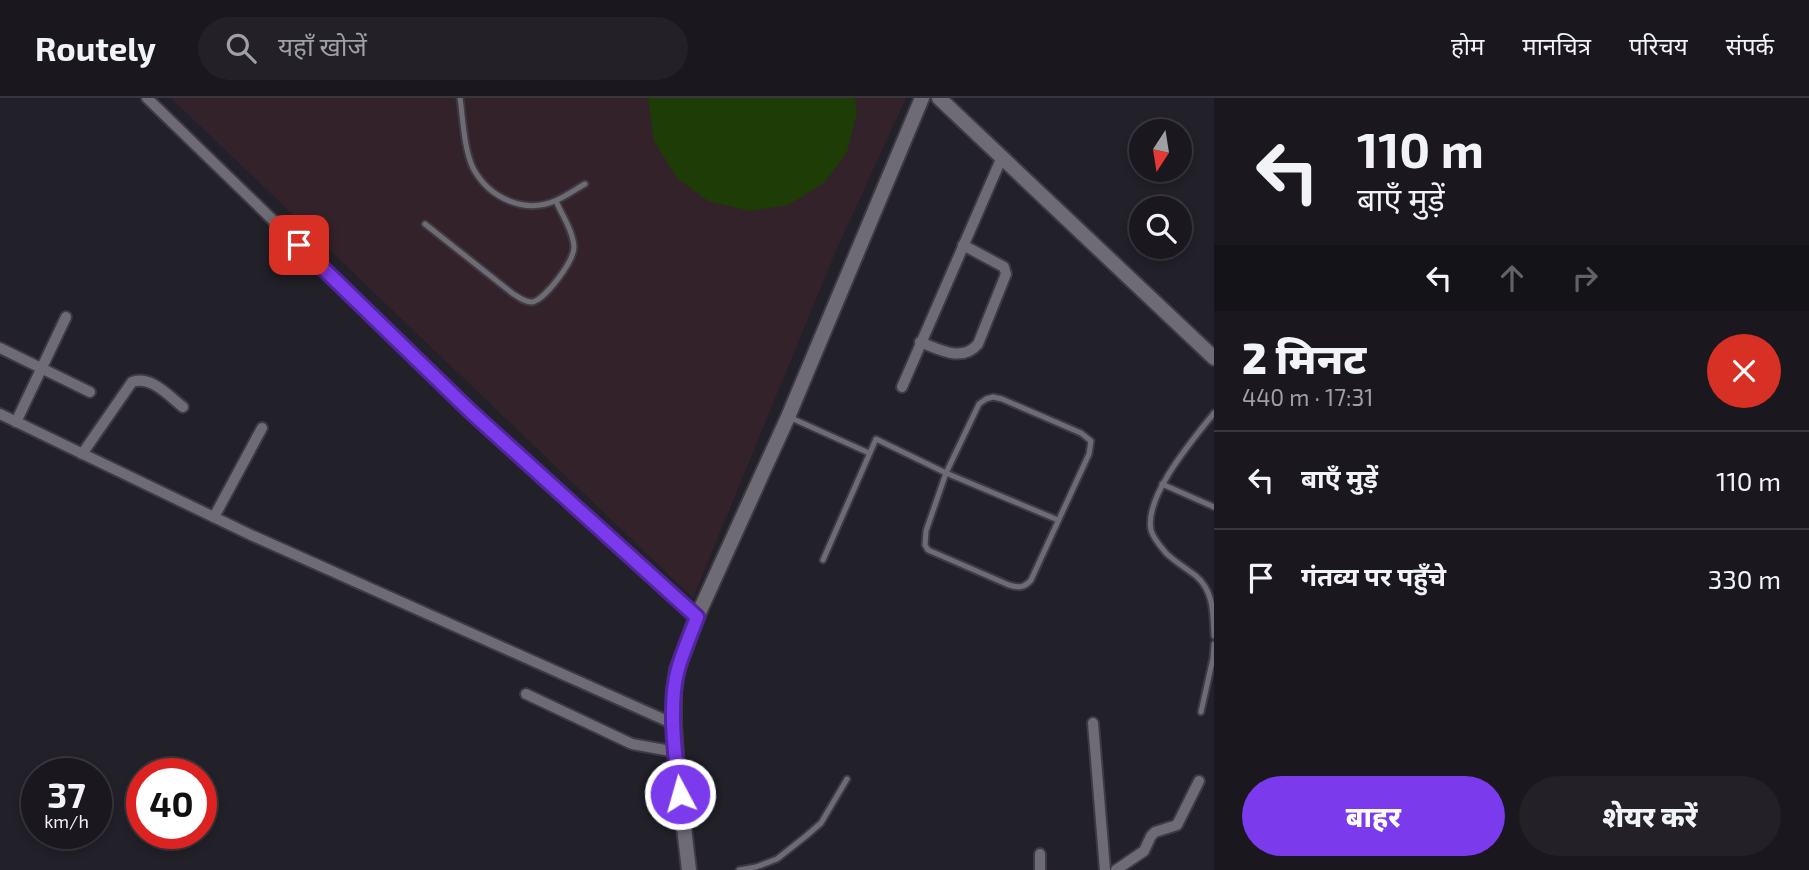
<!DOCTYPE html>
<html lang="hi">
<head>
<meta charset="utf-8">
<style>
  :root { --surface:#1a181e; --page:#232127; --text:#f1f3f6; --muted:#9fa0a4; --line:#38373c; --accent:#7c3aed }
  body { margin:0; font-family:"Exo 2","Noto Sans Devanagari",sans-serif; background:var(--page); color:var(--text); height:100vh; display:flex; flex-direction:column; font-size:26px; white-space:nowrap }
  * { box-sizing:border-box; margin:0 }
  p { font-size:23px; color:var(--muted) }
  .icon { flex:none; width:38px; height:38px; fill:none; stroke:currentColor; stroke-width:2; stroke-linecap:round; stroke-linejoin:round }
  .map { position:relative; flex:1; overflow:hidden }
  .panel { display:flex; flex-direction:column; background:var(--surface); width:595px }
  .panel>* { flex:none }
  .hud { background:#1a181e; color:var(--text); overflow:hidden }
  .needle { width:46px; rotate:192deg }
  .controls { position:absolute; left:1129px; top:21px; display:grid; gap:14px }
  .controls a { display:grid; place-items:center; width:63px; height:63px; border-radius:50%; background:var(--surface); box-shadow:0 4px 10px #0003,0 0 0 2px var(--line); font-size:35px }
  .speed { position:absolute; left:21px; top:660px; display:flex; gap:14px; font-size:35px; font-weight:700; text-align:center }
  .speed>* { display:grid; place-content:center; width:91px; height:91px; border-radius:50%; background:var(--surface); box-shadow:0 4px 10px #0003,0 0 0 2px var(--line); line-height:1 }
  .speed small { font-size:18px; font-weight:400 }
  .speed .limit { border:10px solid #d22; background:#fff; color:#111 }
  .pin { position:absolute; display:grid; place-items:center; width:60px; height:60px; color:#fff; margin:-30px; border-radius:14px; box-shadow:0 4px 10px #0006 }
  .me { position:absolute; width:77px; margin:-38px; rotate:354deg; stroke-linejoin:round; filter:drop-shadow(0 0 5px #0008) }
  .turn { display:flex; align-items:center; gap:24px; height:147px; padding:0 28px; font-size:32px }
  .turn .icon { width:91px; height:91px; stroke-width:2.5 }
  .turn b { display:block; font-size:49px; line-height:60px }
  .lanes { display:flex; align-items:center; height:66px; padding:0 28px; background:#0003; justify-content:center; gap:35px; direction:ltr }
  .lanes .off { opacity:.35 }
  .round { display:grid; place-items:center; flex:none; width:74px; height:74px; border-radius:37px; background:var(--page) }
  .headline { display:flex; align-items:center; justify-content:space-between; height:119px; padding:0 28px }
  h1 { font-size:42px; font-weight:800; line-height:52px }
  .action { display:flex; gap:14px; margin-top:auto; padding:14px 28px }
  .action a { flex:1; height:80px; border-radius:42px; background:var(--accent); color:#fff; font-size:28px; font-weight:800; line-height:80px; text-align:center }
  .action a+a { background:var(--page); color:var(--text) }
  ul { padding:0; list-style:none }
  li { display:flex; align-items:center; gap:21px; height:98px; padding:0 28px; border-top:2px solid var(--line) }
  li div { flex:1 }
  li b { display:block; font-size:26px }
  li em { font-style:normal }
  header { display:flex; align-items:center; gap:42px; box-sizing:border-box; height:98px; padding:0 35px; background:var(--surface); border-bottom:2px solid var(--line) }
  header strong { font-size:33px }
  nav { display:flex; gap:38px; margin-inline-start:auto; font-size:24px }
  .search { width:490px; height:63px; background:var(--page); display:flex; align-items:center; gap:18px; box-sizing:border-box; padding:0 24px; border-radius:38px; color:var(--muted); font-size:26px }
  main { display:flex; flex:1; min-height:0 }
  .map>svg:first-child { display:block }
  .education { fill:#34222a }
  .green { fill:#1d3c06 }
  .lines { fill:none; stroke-linecap:round; stroke-linejoin:round }
  .service-casing { stroke:#3d3a41; stroke-width:9 }
  .minor-casing { stroke:#3d3a41; stroke-width:14 }
  .tertiary-casing { stroke:#3d3a41; stroke-width:18 }
  .service { stroke:#6f6b75; stroke-width:5 }
  .minor { stroke:#6f6b75; stroke-width:10 }
  .tertiary { stroke:#6f6b75; stroke-width:14 }
  .route-casing { stroke:#51269a; stroke-width:18 }
  .route { stroke:#7c3aed; stroke-width:12 }
</style>
</head>
<body>
<header>
<strong>Routely</strong>
<div class="search"><svg class="icon" aria-label="search" viewBox="0 0 24 24"><circle cx="10" cy="10" r="6"/><path d="M15 15l6 6"/></svg>यहाँ खोजें</div>
<nav><a>होम</a><a>मानचित्र</a><a>परिचय</a><a>संपर्क</a></nav>
</header>
<main>
<div class="map">
<svg width="1214" height="772" viewBox="0 0 1214 772">
  <rect width="100%" height="100%" fill="#222028"/>
  <path class="education" d="M171,0H906L835,155L693,500Z"/>
  <path class="green" d="M648,0H855L857,15L847,54L824,85L788,107L750,113L708,103L677,80L654,43Z"/>
  <g class="lines">
    <defs>
      <g id="service">
        <path d="M460,0C463,21 464,51 473,70C489,100 525,117 557,102C566,98 576,91 585,86"/>
        <path d="M425,126L512,195C518,199 524,204 532,204C545,202 574,163 574,149C573,133 562,117 556,103"/>
        <path d="M993,299L1002,301L1081,335L1091,343L1089,356L1031,482C1024,490 1019,490 1009,487L928,452L925,447L926,433L946,375L979,306L986,301Z"/>
        <path d="M1214,315C1194,340 1144,398 1151,432C1153,440 1160,448 1166,455C1175,464 1186,470 1196,478C1214,493 1213,516 1214,538"/>
        <path d="M789,319L869,355"/>
        <path d="M1162,386L1214,409"/>
        <path d="M823,462L876,341L946,375L1058,422"/>
        <path d="M1201,614L1213,560L1214,546"/>
        <path d="M739,772L756,769L777,761L806,738L821,725L847,681"/>
      </g>
      <g id="minor">
        <path d="M147,0L470,313L697,519"/>
        <path d="M920,244C939,251 962,265 978,246L1006,176L1004,169L963,147"/>
        <path d="M0,250L90,294"/>
        <path d="M902,289L1002,59"/>
        <path d="M0,316L251,437L674,626"/>
        <path d="M16,324L66,219"/>
        <path d="M82,356L132,284C151,277 169,298 183,309"/>
        <path d="M214,419L262,330"/>
        <path d="M526,596L632,646L676,654"/>
        <path d="M1093,625L1105,772"/>
        <path d="M1040,756V772"/>
        <path d="M1116,772L1144,753L1151,738L1155,734L1177,727L1199,683"/>
      </g>
      <g id="tertiary">
        <path d="M939,0L1214,260"/>
        <path d="M689,772L677,671L674,626V595L677,572L697,519L788,319L922,0"/>
      </g>
    </defs>
    <use href="#service" class="service-casing"/>
    <use href="#minor" class="minor-casing"/>
    <use href="#tertiary" class="tertiary-casing"/>
    <use href="#service" class="service"/>
    <use href="#minor" class="minor"/>
    <use href="#tertiary" class="tertiary"/>
  </g>
  <g class="lines">
    <defs>
      <path id="route" d="M299,147L470,313L697,519C691,536 683,553 678,571C668,606 675,659 680,696"/>
    </defs>
    <use href="#route" class="route-casing"/>
    <use href="#route" class="route"/>
  </g>
</svg>
<div class="controls">
<a><svg class="needle" viewBox="-14 -14 28 28"><path d="M0-13l5 13h-10z" fill="#e53935"/><path d="M0 13l5-13h-10z" fill="#9fa0a4"/></svg></a>
<a><svg class="icon" aria-label="search" viewBox="0 0 24 24"><circle cx="10" cy="10" r="6"/><path d="M15 15l6 6"/></svg></a>
</div>
<div class="speed"><div>37<small>km/h</small></div><div class="limit">40</div></div>
<div class="pin" style="left:299px;top:147px;background:#d93025"><svg class="icon" aria-label="arrive" viewBox="0 0 24 24"><path d="M6 21V4h12l-3 4 3 4H6"/></svg></div>
<svg class="me" style="left:680px;top:696px" viewBox="-20 -20 40 40"><circle r="17" fill="#7c3aed" stroke="#fff" stroke-width="3"/><path d="M0-11L8 9 0 5-8 9z" fill="#fff"/></svg>
</div>
<section class="panel">
<div class="hud">
<div class="turn"><svg class="icon" aria-label="left" viewBox="0 0 24 24"><path d="M17 20v-9H6M10 6l-5 5 5 5"/></svg><div><b>110 m</b>बाएँ मुड़ें</div></div>
<div class="lanes"><svg class="icon" aria-label="left" viewBox="0 0 24 24"><path d="M17 20v-9H6M10 6l-5 5 5 5"/></svg><svg class="icon off" aria-label="ahead" viewBox="0 0 24 24"><path d="M12 20V5M6 11l6-6 6 6"/></svg><svg class="icon off" aria-label="right" viewBox="0 0 24 24"><path d="M7 20v-9h11M14 6l5 5-5 5"/></svg></div>
</div>
<div class="headline"><div><h1>2 मिनट</h1><p>440 m · 17:31</p></div><a class="round" style="background:#d93025;color:#fff"><svg class="icon" aria-label="close" viewBox="0 0 24 24"><path d="M6 6l12 12M18 6L6 18"/></svg></a></div>
<ul>
<li><svg class="icon" aria-label="left" viewBox="0 0 24 24"><path d="M17 20v-9H6M10 6l-5 5 5 5"/></svg><div><b>बाएँ मुड़ें</b></div><em>110 m</em></li>
<li><svg class="icon" aria-label="arrive" viewBox="0 0 24 24"><path d="M6 21V4h12l-3 4 3 4H6"/></svg><div><b>गंतव्य पर पहुँचे</b></div><em>330 m</em></li>
</ul>
<div class="action"><a>बाहर</a><a>शेयर करें</a></div>
</section>
</main>
</body>
</html>
